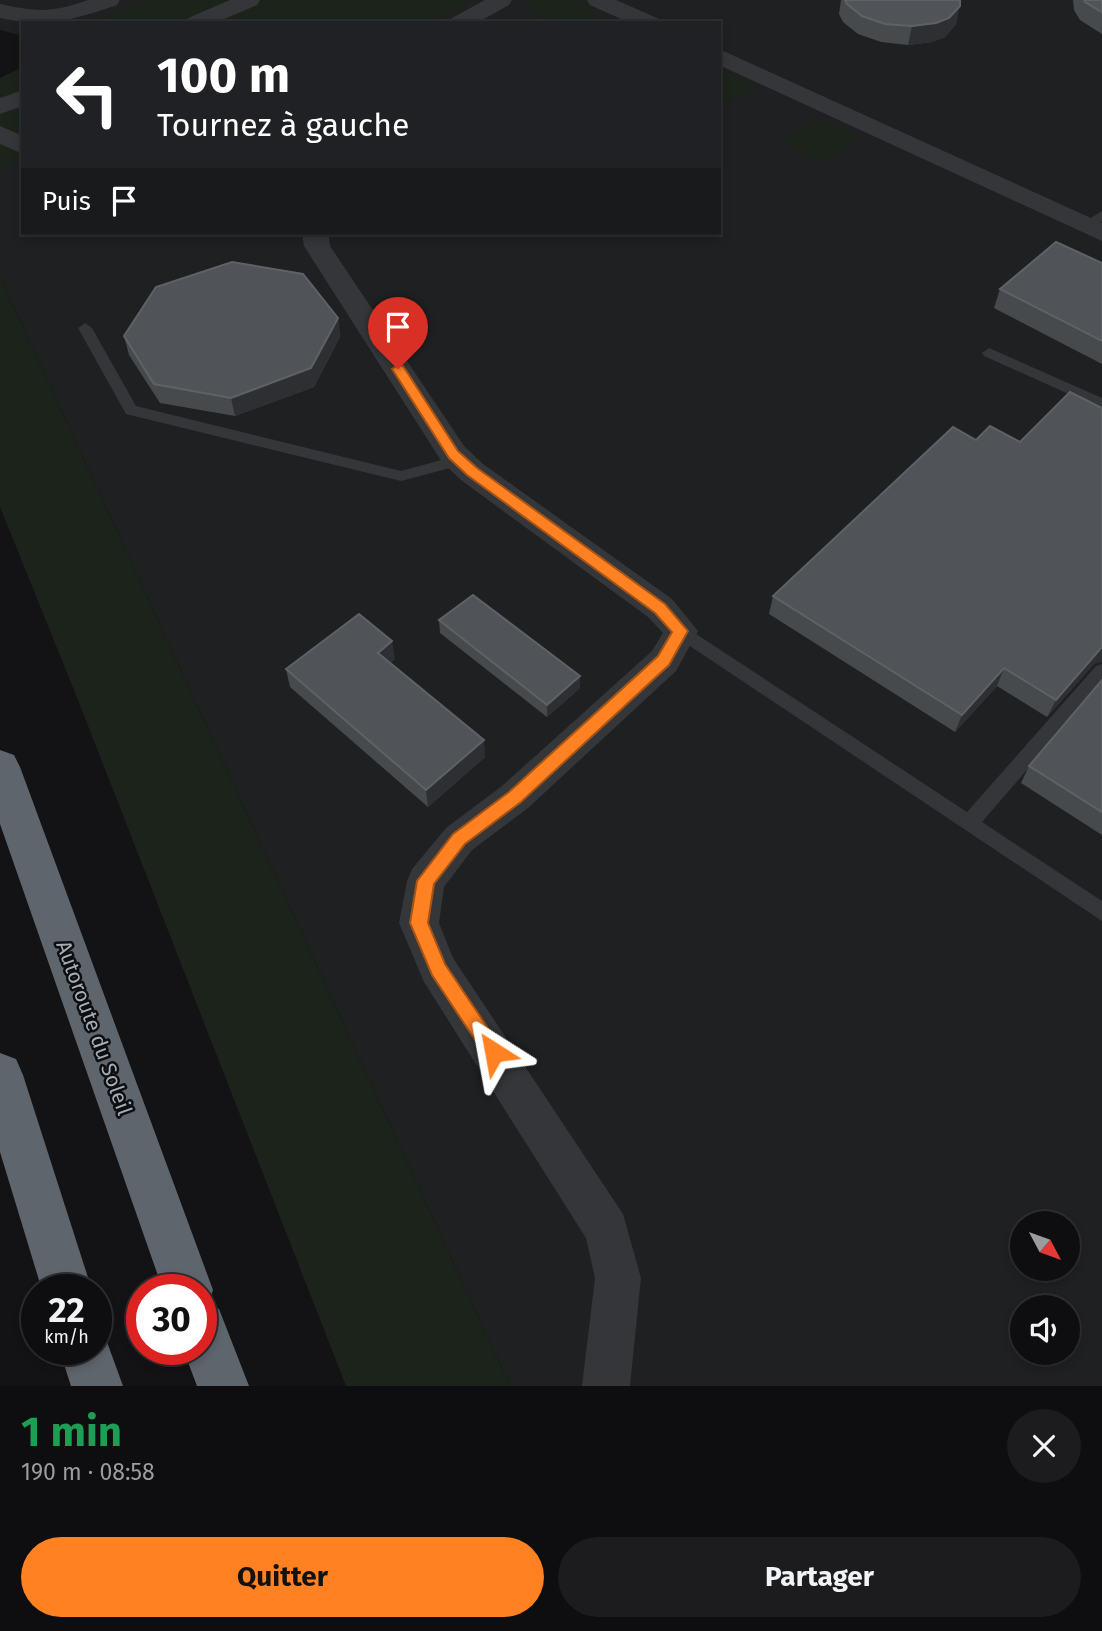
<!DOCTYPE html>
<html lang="fr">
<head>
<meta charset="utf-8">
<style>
  :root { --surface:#0e0e10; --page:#1c1c1e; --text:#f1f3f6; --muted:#9b9c9f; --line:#2e2e30; --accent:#ff8121 }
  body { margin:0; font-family:"Fira Sans",sans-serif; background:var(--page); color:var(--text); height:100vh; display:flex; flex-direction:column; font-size:26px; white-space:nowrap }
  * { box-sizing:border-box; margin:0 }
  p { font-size:23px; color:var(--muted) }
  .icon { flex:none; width:38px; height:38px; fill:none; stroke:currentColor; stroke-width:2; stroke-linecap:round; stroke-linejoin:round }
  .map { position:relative; height:1386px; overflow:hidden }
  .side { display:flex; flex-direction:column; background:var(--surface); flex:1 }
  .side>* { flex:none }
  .banner { position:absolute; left:21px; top:21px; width:700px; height:214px; border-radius:0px; box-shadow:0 4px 10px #0003,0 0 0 2px var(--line); background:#202124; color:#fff; overflow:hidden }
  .needle { width:46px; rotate:131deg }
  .fabs { position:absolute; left:1010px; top:1211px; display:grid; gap:14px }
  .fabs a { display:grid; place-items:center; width:70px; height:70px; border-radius:50%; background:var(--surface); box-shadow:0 4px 10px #0003,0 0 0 2px var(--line); font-size:35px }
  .speed { position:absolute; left:21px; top:1274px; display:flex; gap:14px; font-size:35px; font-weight:700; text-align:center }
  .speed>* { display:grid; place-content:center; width:91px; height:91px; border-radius:50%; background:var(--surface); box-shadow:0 4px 10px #0003,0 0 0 2px var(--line); line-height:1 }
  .speed small { font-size:18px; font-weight:400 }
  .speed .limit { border:10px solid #d22; background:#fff; color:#111 }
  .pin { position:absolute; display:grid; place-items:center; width:60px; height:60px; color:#fff; margin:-72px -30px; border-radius:50% 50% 50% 0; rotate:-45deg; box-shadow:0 0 7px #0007 }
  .pin .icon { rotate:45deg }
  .me { position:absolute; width:77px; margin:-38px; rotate:326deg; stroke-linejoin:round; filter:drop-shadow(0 0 5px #0008) }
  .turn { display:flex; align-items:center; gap:24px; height:147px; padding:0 21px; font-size:32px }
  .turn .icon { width:91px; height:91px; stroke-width:2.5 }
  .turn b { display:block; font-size:49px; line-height:60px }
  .then { display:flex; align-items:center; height:66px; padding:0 21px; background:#0003; gap:14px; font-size:26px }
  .round { display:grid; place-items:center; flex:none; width:74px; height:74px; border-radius:37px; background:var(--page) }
  .head { display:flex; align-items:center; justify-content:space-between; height:119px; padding:0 21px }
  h1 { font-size:42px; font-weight:700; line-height:52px; color:#1e9e55 }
  .button { display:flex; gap:14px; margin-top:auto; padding:14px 21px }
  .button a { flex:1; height:80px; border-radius:42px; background:var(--accent); color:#111; font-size:28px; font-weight:700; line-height:80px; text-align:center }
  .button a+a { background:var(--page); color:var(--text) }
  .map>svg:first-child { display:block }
  .built { fill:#1f2022; fill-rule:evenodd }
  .green { fill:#1b231b }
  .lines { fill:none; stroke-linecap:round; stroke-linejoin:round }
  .lane { fill:#34363a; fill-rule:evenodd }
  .street { fill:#34363a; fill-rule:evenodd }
  .highway { fill:#5f656c; fill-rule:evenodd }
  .wall { fill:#464a4d }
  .shaded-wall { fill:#2d2f32 }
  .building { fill:#505458; stroke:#5d6267; stroke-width:2 }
  .route { fill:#ff8121; stroke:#a65415; stroke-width:2 }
  .labels { text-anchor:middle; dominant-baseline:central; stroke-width:5; stroke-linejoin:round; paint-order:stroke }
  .street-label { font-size:21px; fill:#a3aeb7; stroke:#0e0e10 }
</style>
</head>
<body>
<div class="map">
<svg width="1102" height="1386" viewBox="0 0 1102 1386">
  <rect width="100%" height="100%" fill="#131315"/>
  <path class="built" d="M0,0H1102V1386H510L0,277V125L23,86V233H719V23H23V36L0,30ZM1022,1223H1068V1269H1022ZM1022,1307H1068V1353H1022Z"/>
  <g class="green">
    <path d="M146,0H472L436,23H90Z"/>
    <path d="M526,0L583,1L602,23H554L528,10Z"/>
    <path d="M23,50V156L0,170V78L21,68Z"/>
    <path d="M719,67L759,86L719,109Z"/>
    <path d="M818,118L861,136L822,163L781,142Z"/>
    <path d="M0,277L510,1386H346L76,695L0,507Z"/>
  </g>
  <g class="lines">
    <g class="lane">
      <path d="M1102,211V221L1093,229H1083V223Z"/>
      <path d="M85,323L92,328L136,406L401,471L460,455L468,460L465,464L401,481L126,414L78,328Z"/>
      <path d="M989,348L1102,398V409L984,356L982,353Z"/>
      <path d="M681,624L967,812L1096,666L1102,664V683L982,822L1102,901V921L675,636L673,631L675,626Z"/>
    </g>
    <g class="street">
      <path d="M88,0H120L117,5C74,20 46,28 0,18V4C38,12 51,13 88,0Z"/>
      <path d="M230,0H260L257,5L215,23H185L188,18Z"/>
      <path d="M485,0H512L509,5L477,23H449L452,18Z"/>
      <path d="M587,0H616L657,18L660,23H630L590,5Z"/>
      <path d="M719,49L1102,223V241L719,65Z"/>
      <path d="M23,90V106L0,114V98Z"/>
      <path d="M0,126L23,136V154L0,144Z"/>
      <path d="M302,233H328L330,246L464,446L483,464L672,599L698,631L676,671L528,808L472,850L444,887L439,923L453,958L623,1214L641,1278L630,1386H582L595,1278L586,1238L424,982L399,923L407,881L412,869L446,828L502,786L652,651L663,633L648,617L461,480L442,462L304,246Z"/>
    </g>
    <g class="highway">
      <path d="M0,750L14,755L20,767L213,1290L208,1304L219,1309L249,1386H197L183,1349H201V1290H163L0,824Z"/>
      <path d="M0,1053L16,1059L23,1075L92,1290H42L0,1152Z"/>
      <path d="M96,1328L103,1331L123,1386H71L59,1349H96Z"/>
    </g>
  </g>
  <g class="wall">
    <path d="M841,0H960L956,24L945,37L932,42L908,45L881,42L858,34L843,22L839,14Z"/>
    <path d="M1073,0H1102V34L1080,20L1074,10Z"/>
    <path d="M1102,263V364L994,308L1000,289Z"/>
    <path d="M338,318L340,337L314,387L235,416L160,403L129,355L124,336Z"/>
    <path d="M773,596L1094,664L1047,717L997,686L955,732L769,614Z"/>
    <path d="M439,620L580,688L547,717L440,633Z"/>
    <path d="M395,659L390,663L485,757L428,807L290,687L286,669Z"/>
    <path d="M1102,680V835L1021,783L1029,766Z"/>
  </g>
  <g class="shaded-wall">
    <path d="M960,6L956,24L945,37L932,42L908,45L912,26Z"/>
    <path d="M338,318L340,337L314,387L235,416L231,398Z"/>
    <path d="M392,641L395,659L381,670L378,653Z"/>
    <path d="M1102,647V662L1094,664L1047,717L1056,700Z"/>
    <path d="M1004,668L997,686L955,732L962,715Z"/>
    <path d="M580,676V688L547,717V705Z"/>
    <path d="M484,740L485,757L428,807L426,790Z"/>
  </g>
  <g class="building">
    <path d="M845,0H960V6L949,18L936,23L912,26L885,24L862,16L847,4Z"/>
    <path d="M1084,0H1102V12L1085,2Z"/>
    <path d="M1056,242L1102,263V341L1000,289Z"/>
    <path d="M232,262L303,274L338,318L311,368L231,398L154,384L124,336L156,287Z"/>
    <path d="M1070,392L1102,408V647L1056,700L1004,668L962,715L773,596L953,427L976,440L990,426L1020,442Z"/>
    <path d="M473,595L580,676L547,705L439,620Z"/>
    <path d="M359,614L392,641L378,653L484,740L426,790L286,669Z"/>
    <path d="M1102,680V812L1029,766Z"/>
  </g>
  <path class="route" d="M398,365L403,366L458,451L477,468L665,604L688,631L669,665L521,802L465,844L434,884L428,923L445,964L500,1046L503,1052L500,1058L494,1061L487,1058L432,975L410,923L417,881L453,834L509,792L658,656L672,632L655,613L467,475L449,458L392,369Z"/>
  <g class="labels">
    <g class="street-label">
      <text transform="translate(94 1028) rotate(70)">Autoroute du Soleil</text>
    </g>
  </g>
</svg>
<div class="fabs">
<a><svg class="needle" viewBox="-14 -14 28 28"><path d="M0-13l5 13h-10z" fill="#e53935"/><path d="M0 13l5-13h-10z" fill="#9b9c9f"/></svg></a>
<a><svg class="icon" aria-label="sound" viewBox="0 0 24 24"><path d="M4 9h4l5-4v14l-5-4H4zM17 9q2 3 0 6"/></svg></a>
</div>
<div class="speed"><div>22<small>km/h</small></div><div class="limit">30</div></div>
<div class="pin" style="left:398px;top:369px;background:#d93025"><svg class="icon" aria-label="arrive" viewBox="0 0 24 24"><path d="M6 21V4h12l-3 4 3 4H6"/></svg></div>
<svg class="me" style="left:494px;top:1052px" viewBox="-20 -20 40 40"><path d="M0-17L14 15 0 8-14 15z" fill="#ff8121" stroke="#fff" stroke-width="4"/></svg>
<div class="banner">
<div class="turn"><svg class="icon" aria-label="left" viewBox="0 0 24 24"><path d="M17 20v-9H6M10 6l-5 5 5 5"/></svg><div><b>100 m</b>Tournez à gauche</div></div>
<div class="then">Puis<svg class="icon" aria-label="arrive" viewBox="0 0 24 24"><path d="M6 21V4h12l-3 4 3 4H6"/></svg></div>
</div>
</div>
<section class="side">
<div class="head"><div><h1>1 min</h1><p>190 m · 08:58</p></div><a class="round"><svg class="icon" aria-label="close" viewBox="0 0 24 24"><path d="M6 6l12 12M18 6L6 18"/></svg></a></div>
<div class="button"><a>Quitter</a><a>Partager</a></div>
</section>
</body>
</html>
